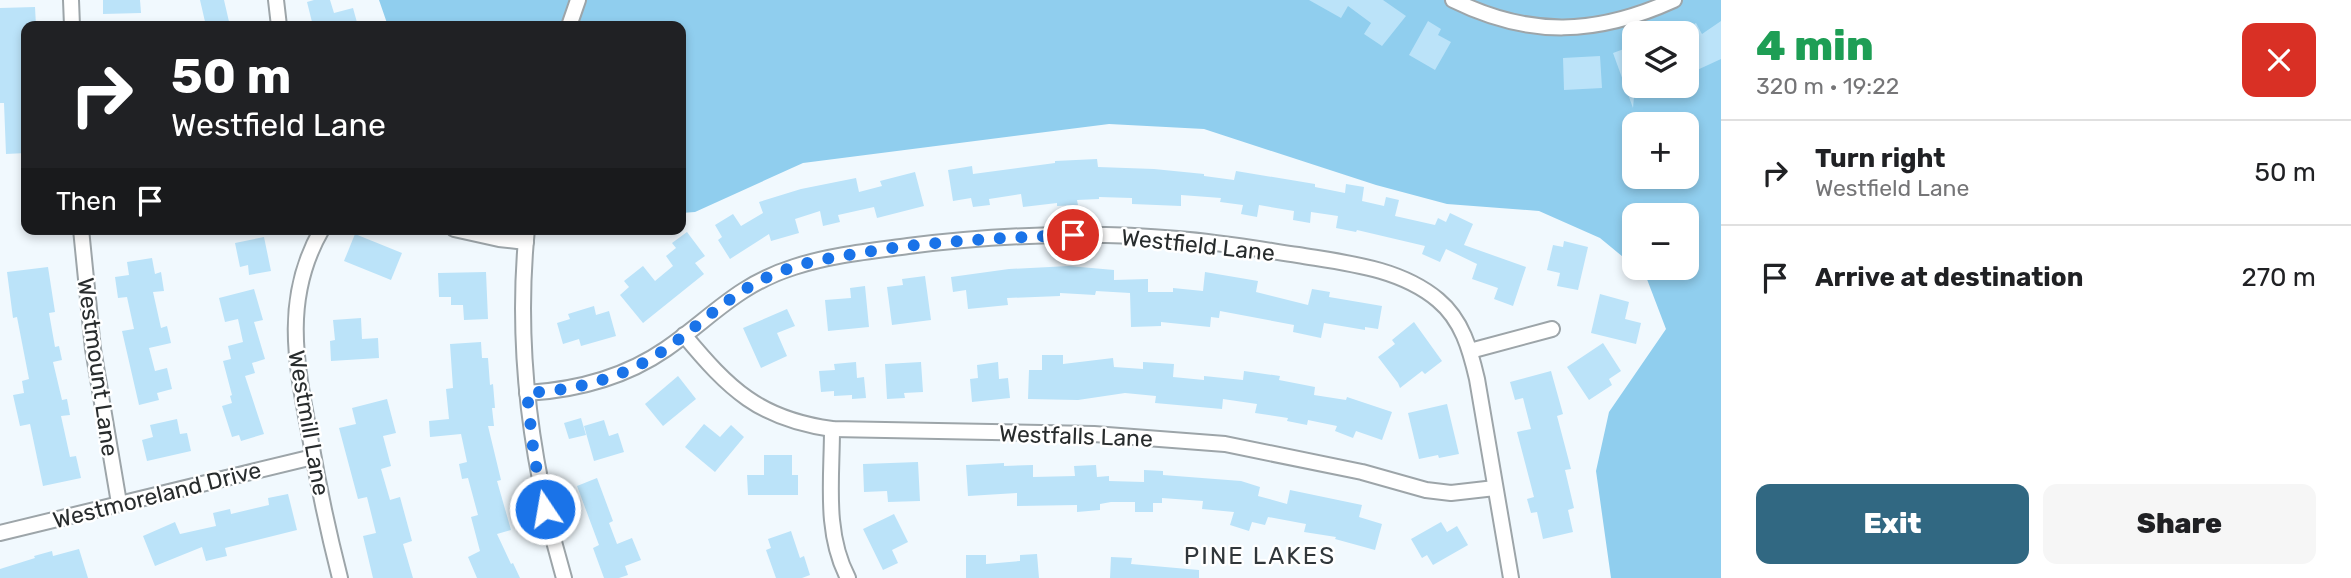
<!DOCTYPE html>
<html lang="en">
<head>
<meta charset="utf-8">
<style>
  :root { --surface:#fff; --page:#f6f6f6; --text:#202124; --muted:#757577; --line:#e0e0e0; --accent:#316882 }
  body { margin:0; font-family:Rubik,sans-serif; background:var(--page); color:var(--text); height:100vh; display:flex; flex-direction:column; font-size:26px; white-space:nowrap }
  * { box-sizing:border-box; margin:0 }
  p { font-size:23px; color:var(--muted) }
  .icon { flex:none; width:38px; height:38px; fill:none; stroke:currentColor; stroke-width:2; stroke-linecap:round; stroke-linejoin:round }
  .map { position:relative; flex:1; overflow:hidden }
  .drawer { display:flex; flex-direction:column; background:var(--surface); width:630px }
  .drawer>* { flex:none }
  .banner { position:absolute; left:21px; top:21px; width:665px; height:214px; border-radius:14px; box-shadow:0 4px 10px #0003; background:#202124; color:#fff; overflow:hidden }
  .buttons { position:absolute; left:1622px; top:21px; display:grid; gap:14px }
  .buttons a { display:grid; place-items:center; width:77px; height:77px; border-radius:14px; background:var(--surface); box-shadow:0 4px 10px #0003; font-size:35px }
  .pin { position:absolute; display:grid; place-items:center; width:60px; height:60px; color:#fff; margin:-30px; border:4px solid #fff; border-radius:50%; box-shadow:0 2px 7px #0007 }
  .me { position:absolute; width:77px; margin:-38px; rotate:348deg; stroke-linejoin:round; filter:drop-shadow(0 0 5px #0008) }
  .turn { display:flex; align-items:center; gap:24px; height:147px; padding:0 35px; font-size:32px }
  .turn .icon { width:91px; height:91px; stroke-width:2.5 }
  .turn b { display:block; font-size:49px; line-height:60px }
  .then { display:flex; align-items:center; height:66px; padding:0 35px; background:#0003; gap:14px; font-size:26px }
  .round { display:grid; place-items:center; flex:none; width:74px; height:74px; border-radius:14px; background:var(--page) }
  .headline { display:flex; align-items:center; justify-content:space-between; height:119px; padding:0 35px }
  h1 { font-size:42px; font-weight:800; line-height:52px; color:#1e9e55 }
  .cta { display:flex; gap:14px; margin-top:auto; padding:14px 35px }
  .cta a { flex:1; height:80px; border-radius:14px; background:var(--accent); color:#fff; font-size:28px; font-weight:800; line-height:80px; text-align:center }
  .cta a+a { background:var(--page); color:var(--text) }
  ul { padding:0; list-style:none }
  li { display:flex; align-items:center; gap:21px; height:105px; padding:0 35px; border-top:2px solid var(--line) }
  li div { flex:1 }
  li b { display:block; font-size:26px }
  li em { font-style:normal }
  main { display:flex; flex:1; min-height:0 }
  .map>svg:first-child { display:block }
  .green { fill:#90ceee; fill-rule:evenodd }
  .building { fill:#bbe3f9 }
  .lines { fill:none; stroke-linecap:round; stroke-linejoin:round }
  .minor-casing { stroke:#9da5a9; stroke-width:18 }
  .minor { stroke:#fff; stroke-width:14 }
  .route { stroke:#1a73e8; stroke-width:12; stroke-dasharray:0 21.6 }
  .labels { text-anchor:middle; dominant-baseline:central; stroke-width:5; stroke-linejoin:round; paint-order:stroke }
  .street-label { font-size:23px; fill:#282c2d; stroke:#fff }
  .neighbourhood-label { font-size:24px; letter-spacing:2px; fill:#31373b; stroke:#fff }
</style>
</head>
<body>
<main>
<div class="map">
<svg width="1721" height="578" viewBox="0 0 1721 578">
  <rect width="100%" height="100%" fill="#f1f9fe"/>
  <path class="green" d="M379,0H1721V578H1611L1596,471L1609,412L1666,329L1645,274L1637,268H1687V215H1634V266L1600,238L1539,211L1447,204L1376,185L1204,129L1109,124L803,163L695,212L681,213V26H388ZM1634,33H1687V86H1634ZM1634,124H1687V177H1634Z"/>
  <g class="building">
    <path d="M103,0H140L141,13L103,14Z"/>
    <path d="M200,0H224L230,26H206Z"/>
    <path d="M314,0H330L334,13L353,8L358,26H313L307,2Z"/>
    <path d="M1309,0H1383L1406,16L1382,46L1364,34L1371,23L1348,6L1341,18Z"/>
    <path d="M35,7L36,26H26V153L6,154L4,103H0V8Z"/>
    <path d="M1428,21L1441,29L1438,35L1451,42L1435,70L1409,55Z"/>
    <path d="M1721,21V59L1695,71L1690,62L1687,63V28L1696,23L1702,34Z"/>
    <path d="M1632,46L1634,52V86L1661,87L1634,97L1633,108L1613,53Z"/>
    <path d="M1600,56L1602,88L1564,90L1563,58Z"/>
    <path d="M1097,159L1098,167L1154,169L1204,174V176L1234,180L1236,171L1315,184V187L1345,193L1346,184L1364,187L1362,201L1384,206L1386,197L1399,200L1395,216L1435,225L1438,218L1446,222L1450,213L1473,224L1464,245L1526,267L1513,306L1494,299L1498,288L1472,279L1477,264L1446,249L1440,262L1422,254L1425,246L1357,230L1356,232L1336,228L1338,216L1311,212L1310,223L1293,220L1294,211L1259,205L1257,217L1241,214L1243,205L1220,202L1221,198L1181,195V206L1132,204V198L1099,197V199L1077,200L1078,205L1057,206V203L1023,207L1021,194L989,199L990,205L973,207L971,198L953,201L948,170L972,166L973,174L1055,163V161Z"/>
    <path d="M915,172L924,206L877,218L874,207L838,215L840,222L823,226L820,211L795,219L799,233L771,241L769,234L730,259L718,240L722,237L715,225L733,214L741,226L763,213L759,202L801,189L856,178L859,192L882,186L880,181Z"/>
    <path d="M687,232L705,256L695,263L704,274L643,323L620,295L629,287L624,281L643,266L655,281L673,266L666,256L676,248L672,243Z"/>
    <path d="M355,234L402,253L391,280L344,261Z"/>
    <path d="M264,237L271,271L249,275L248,265L240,267L235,243Z"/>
    <path d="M1564,241L1588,247L1578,290L1557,286L1560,273L1547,270L1553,245L1563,247Z"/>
    <path d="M152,258L155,274L161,272L164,291L153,292L161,328L167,326L171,343L149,348L155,371L167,368L172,389L157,393L159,400L139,405L122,331L134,329L127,297L118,298L115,277L129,275L127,262Z"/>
    <path d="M1069,266L1114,270V280L1148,279V292H1173V288L1203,291L1205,272L1258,281L1256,292L1308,305L1312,289L1330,292L1329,297L1382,306L1378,329L1365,327V330L1324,323L1321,338L1293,332L1294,325L1220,311L1219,318L1211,317L1210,327L1161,322V326L1131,327L1130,293L1096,291L1095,295L1060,293V296L1007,298L1008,305L968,309L966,290L953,292L951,277L1009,269Z"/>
    <path d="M48,267L55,312L49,313L55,347L59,346L62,360L53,362L62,400L67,399L70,415L61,416L70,457L76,456L81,478L43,486L30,424L20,426L13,395L24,393L22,381L29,379L17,317L13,318L7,272Z"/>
    <path d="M486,272L488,319L464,320L463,305H451V297H439L438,273Z"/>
    <path d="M925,276L931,320L892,325L887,287L903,285L902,279Z"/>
    <path d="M865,286L869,327L828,331L825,300L851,298L850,288Z"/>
    <path d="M254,289L263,320L254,322L265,359L252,363L255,373L245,376L264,434L241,441L239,435L232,437L222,406L232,403L230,396L232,395L223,361L231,359L228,346L243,342L238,319L225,322L219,298Z"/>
    <path d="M1600,294L1629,302L1625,319L1641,323L1636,344L1591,333Z"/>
    <path d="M594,306L596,315L609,311L616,336L581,346L579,339L563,344L557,323L570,319L568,314Z"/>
    <path d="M787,309L795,326L777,333L787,356L761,368L743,328Z"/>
    <path d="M361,318L362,339L378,338L379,358L331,361L330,341L335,340L333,320Z"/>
    <path d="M1414,322L1442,361L1425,374L1422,371L1400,388L1398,383L1378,357L1395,344L1392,340Z"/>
    <path d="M481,342L482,358H488L490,385L493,384L495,408H492L494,426H488L501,480L497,481L511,530L497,534L511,564L513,563L520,578H477L468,557L480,551L471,517L478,515L468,478L462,479L459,464L467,462L461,434L430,437L429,421L449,419L446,389L453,388L450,344Z"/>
    <path d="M1603,343L1621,371L1609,379L1612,385L1589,400L1567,367Z"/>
    <path d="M1042,355H1063V364L1113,358L1114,367L1143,369V362L1174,364L1173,377L1204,380V376L1243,380L1244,371L1280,376L1279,380L1315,387L1314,395L1346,400L1347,397L1392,412L1382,440L1356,431L1353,438L1335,431L1337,426L1308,420L1307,425L1287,421L1288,418L1255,413L1257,404L1223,399L1222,409L1155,403L1156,396L1125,393L1078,400L1028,399L1029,370H1042Z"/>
    <path d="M856,362L857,378L864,377L866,398L852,399V395L834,396V391L821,392L819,371L835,370L834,364Z"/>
    <path d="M921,362L923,392L904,393L905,398L887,399L885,364Z"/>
    <path d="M998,362L999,379L1008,378L1010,398L972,402L970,379L978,378L977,365Z"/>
    <path d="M1551,371L1563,414L1557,416L1571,469L1565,470L1574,508L1568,510L1573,532L1543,539L1537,512L1531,513L1527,499L1534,497L1517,432L1531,429L1523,398L1515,400L1510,382Z"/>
    <path d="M678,376L696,399L663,426L645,404Z"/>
    <path d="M387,399L396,433L383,436L391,466L381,469L390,500L400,497L412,541L403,544L413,578H373L363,536L376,533L367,497L358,499L339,428L356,424L352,408Z"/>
    <path d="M1447,404L1459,454L1439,458L1438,455L1419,459L1408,413Z"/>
    <path d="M581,418L586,435L569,439L564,423Z"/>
    <path d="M177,419L180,434L187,433L191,451L147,461L142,440L153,437L150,425Z"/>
    <path d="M604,420L609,436L618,433L624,452L594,461L584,426Z"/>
    <path d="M704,424L720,437L731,425L744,437L715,472L685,447Z"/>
    <path d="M764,455H792V475H798V495H748L747,475H764Z"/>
    <path d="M918,462L920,501L888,502L887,491L864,492L863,464Z"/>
    <path d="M1004,463V466L1033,465V477L1075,476L1074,466L1096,465L1097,477L1109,476V481L1144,482V470L1163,471V475L1241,481L1260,487L1258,496L1287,504L1290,490L1362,505L1359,517L1382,524L1375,550L1335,539L1336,537L1304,532L1306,524L1268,517L1265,525L1252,522L1249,531L1230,525L1234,512L1202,509L1203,501L1162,498V503H1153V512H1135V502H1111L1100,504V510L1077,512V505L1017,506V493L968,496L966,465Z"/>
    <path d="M597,478L613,521L609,523L617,544L632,538L641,560L625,566L628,575L619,578H604L593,548L599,545L577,486Z"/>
    <path d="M288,494L297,530L225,548L227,556L206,561L202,547L155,566L143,536L175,522L180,534L216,526L213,513L230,509L231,514L269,505L268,498Z"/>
    <path d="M894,514L908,542L892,550L898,563L883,570L863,529Z"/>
    <path d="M1441,522L1447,532L1457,526L1468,545L1433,565L1427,555L1422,558L1411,539Z"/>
    <path d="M791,531L800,558L804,556L810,575L802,578H776L766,550L771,548L768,539Z"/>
    <path d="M79,549L88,578H0V569L35,558L34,556L52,551L53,556Z"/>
    <path d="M1037,554L1039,578H966V555H986V564L1020,561V555Z"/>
    <path d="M1111,557L1132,558L1131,564L1199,570V578H1110Z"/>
  </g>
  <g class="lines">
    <defs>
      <g id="minor">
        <path d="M71,0L72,26"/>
        <path d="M276,0L279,26"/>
        <path d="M1453,0C1530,38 1597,35 1674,0"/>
        <path d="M569,26L578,0"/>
        <path d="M81,229L93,349L119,503"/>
        <path d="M322,229C282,298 296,364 310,437C318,484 328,531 340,578"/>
        <path d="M454,229L499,239L526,242"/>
        <path d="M527,229C515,347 531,465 564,578"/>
        <path d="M684,335C729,389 759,419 832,429L1094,434L1225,444L1362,472L1426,490L1451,493L1495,488"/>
        <path d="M1470,351L1552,329"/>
        <path d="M527,393C577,390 624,378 666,349C712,317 737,285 794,267C830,255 871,251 908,246C997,235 1089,231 1178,239C1218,242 1258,249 1298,255C1346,263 1400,268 1438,300C1462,320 1470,349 1477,379L1511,578"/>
        <path d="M832,429C832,479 824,532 848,578"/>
        <path d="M0,533L313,457"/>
      </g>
    </defs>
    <use href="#minor" class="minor-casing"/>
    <use href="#minor" class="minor"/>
  </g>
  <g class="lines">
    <path class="route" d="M545,509L534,456L527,393C577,390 625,378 667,348C702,323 731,293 772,275C798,263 826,259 854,254C927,241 999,238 1073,235"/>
  </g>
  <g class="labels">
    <g class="street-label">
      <text transform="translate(1198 245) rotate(6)">Westfield Lane</text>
      <text transform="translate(98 367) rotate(82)">Westmount Lane</text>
      <text transform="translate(309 423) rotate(80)">Westmill Lane</text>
      <text transform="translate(1076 436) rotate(2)">Westfalls Lane</text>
      <text transform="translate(157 495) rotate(-14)">Westmoreland Drive</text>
    </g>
    <g class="neighbourhood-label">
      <text x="1260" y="556">PINE LAKES</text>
    </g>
  </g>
</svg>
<div class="buttons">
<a><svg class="icon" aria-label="layers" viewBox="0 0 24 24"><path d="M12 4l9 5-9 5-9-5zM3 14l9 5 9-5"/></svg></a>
<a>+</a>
<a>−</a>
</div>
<div class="pin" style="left:1073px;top:235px;background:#d93025"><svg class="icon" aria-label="arrive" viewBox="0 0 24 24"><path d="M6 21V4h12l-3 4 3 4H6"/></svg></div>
<svg class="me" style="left:545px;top:509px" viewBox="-20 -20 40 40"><circle r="17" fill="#1a73e8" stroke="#fff" stroke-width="3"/><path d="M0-11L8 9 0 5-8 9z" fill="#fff"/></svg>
<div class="banner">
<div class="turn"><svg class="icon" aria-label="right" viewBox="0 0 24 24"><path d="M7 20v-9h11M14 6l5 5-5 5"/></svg><div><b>50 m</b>Westfield Lane</div></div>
<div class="then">Then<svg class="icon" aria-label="arrive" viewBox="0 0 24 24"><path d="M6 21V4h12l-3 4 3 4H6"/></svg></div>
</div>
</div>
<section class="drawer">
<div class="headline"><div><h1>4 min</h1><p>320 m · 19:22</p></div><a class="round" style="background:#d93025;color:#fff"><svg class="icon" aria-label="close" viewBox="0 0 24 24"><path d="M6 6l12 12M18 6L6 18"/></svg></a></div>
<ul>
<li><svg class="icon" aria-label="right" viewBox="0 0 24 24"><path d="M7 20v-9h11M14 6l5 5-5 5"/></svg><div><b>Turn right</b><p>Westfield Lane</p></div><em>50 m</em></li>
<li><svg class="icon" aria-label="arrive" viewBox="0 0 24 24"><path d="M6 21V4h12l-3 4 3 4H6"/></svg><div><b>Arrive at destination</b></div><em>270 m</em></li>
</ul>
<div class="cta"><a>Exit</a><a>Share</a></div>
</section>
</main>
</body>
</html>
